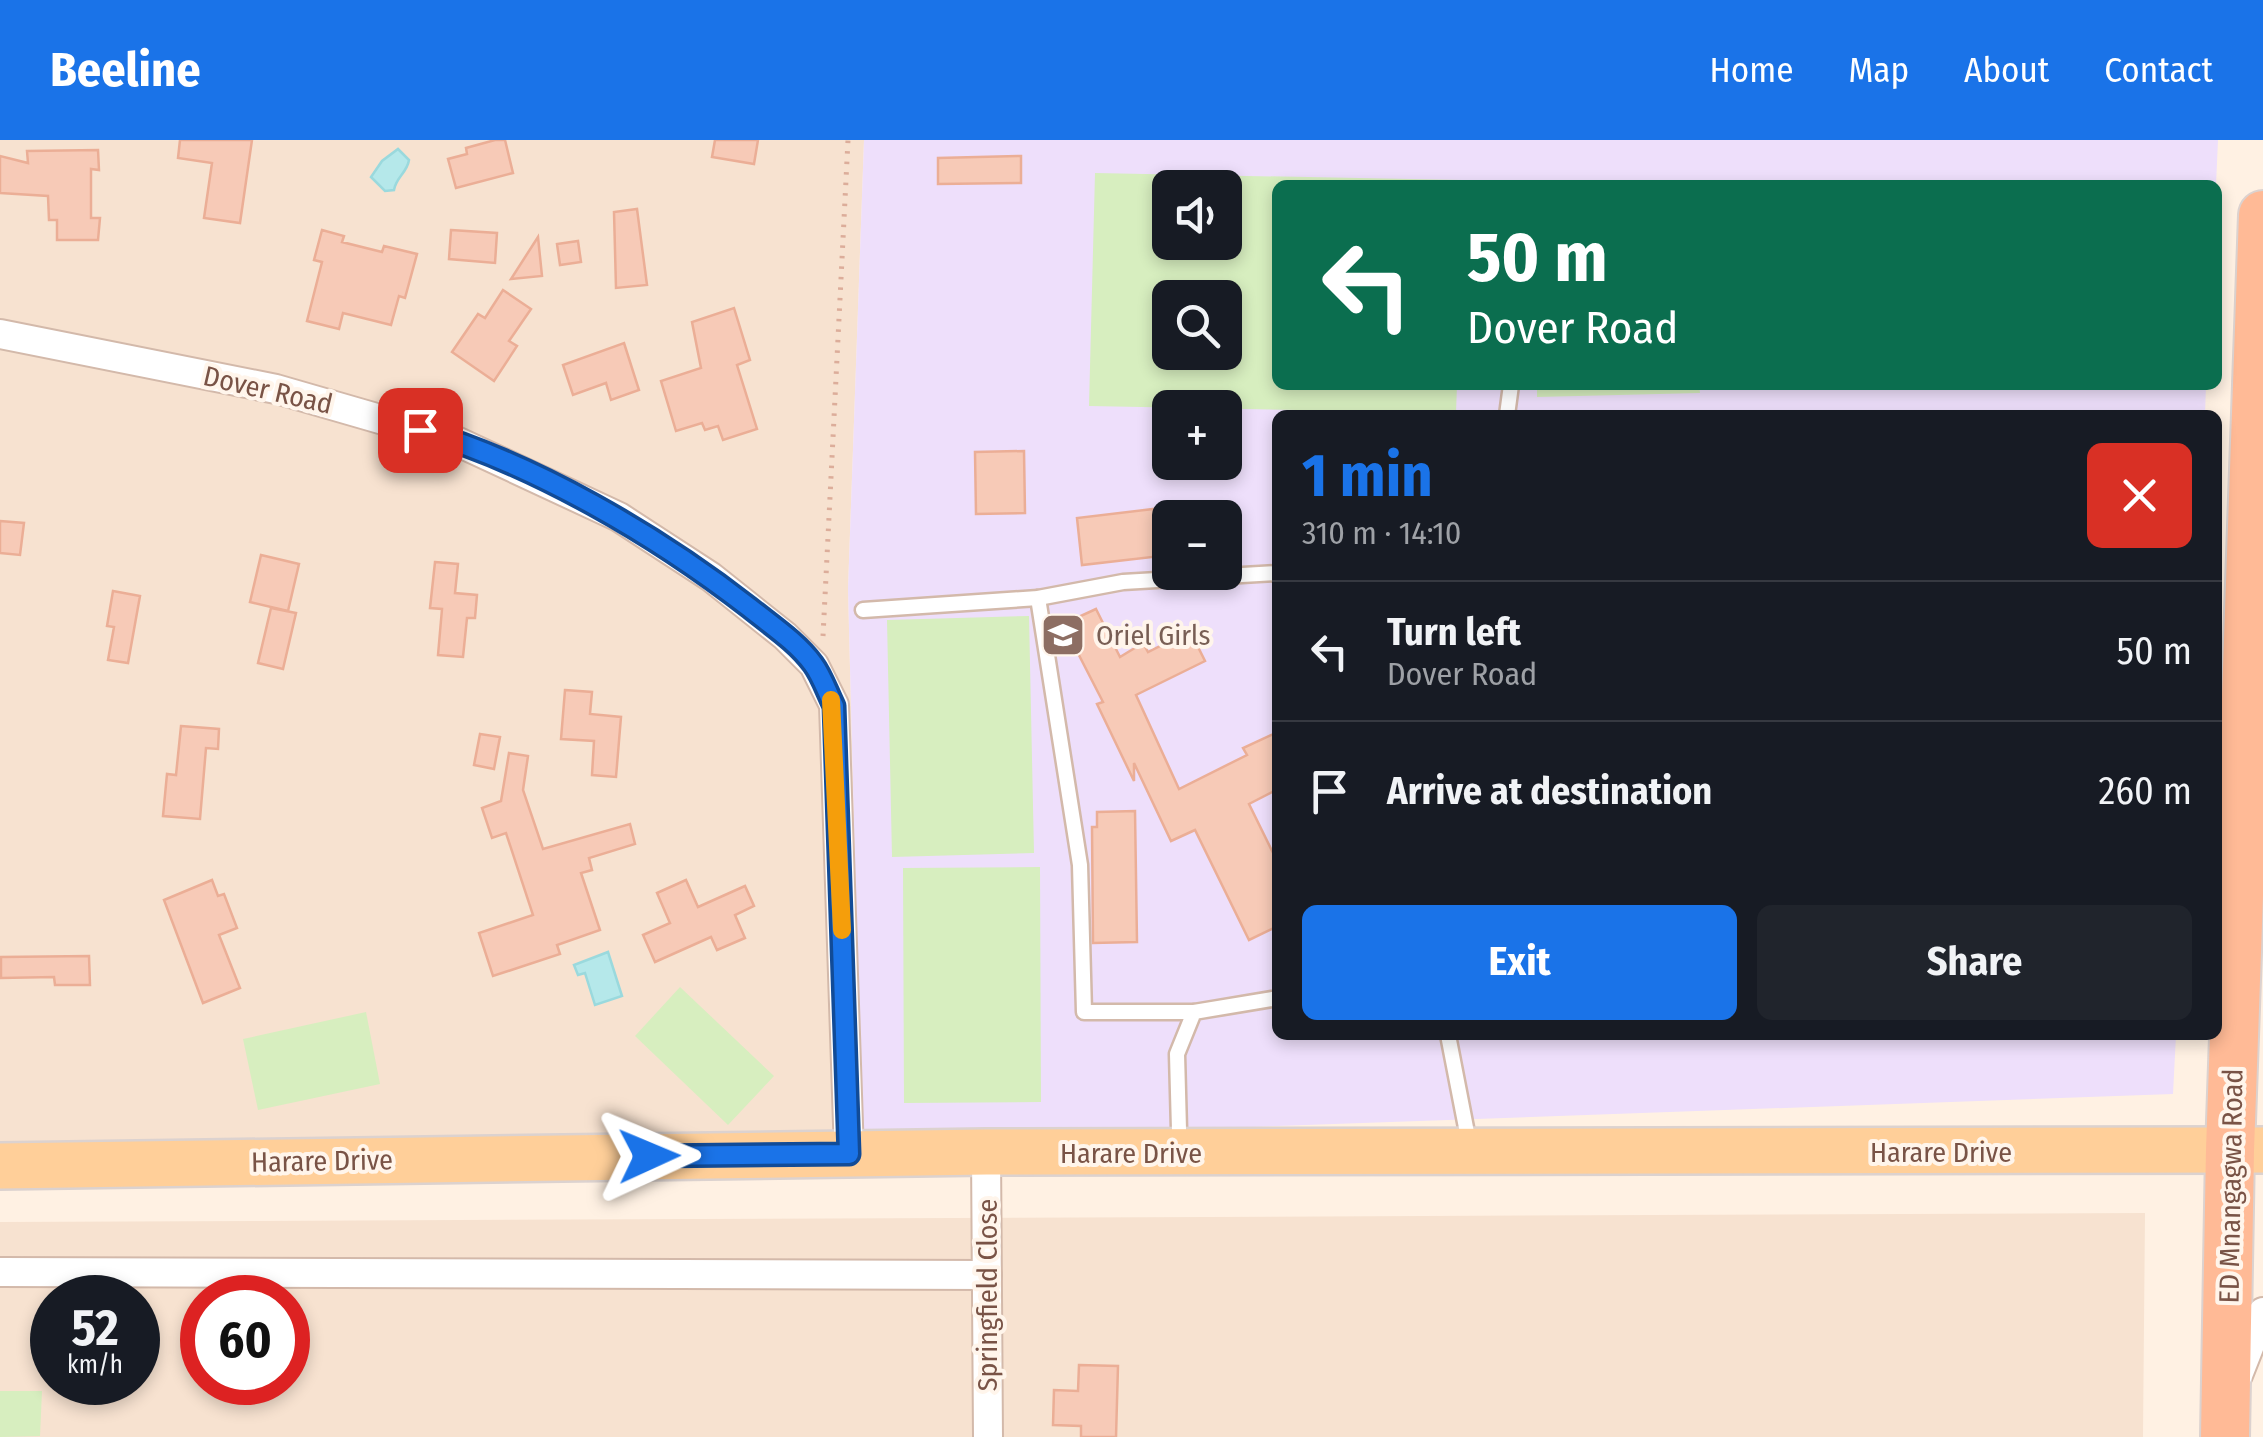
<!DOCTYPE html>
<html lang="en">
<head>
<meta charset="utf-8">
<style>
  :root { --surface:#171b24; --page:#20242c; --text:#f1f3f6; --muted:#9ea1a6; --line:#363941; --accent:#1a73e8 }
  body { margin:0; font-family:"Fira Sans Condensed",sans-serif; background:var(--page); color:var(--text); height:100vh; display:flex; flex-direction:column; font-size:38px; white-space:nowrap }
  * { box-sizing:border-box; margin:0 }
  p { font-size:32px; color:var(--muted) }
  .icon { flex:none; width:55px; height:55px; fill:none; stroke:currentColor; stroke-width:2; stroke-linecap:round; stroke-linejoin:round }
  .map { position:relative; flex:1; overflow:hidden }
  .sheet { position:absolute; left:1272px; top:270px; width:950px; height:630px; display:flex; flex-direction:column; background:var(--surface); border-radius:15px; box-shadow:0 5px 15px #0003 }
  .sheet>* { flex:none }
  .hud { position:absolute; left:1272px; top:40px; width:950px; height:210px; border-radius:15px; box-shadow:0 5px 15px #0003; background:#0b6e4f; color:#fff; overflow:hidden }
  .fabs { position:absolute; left:1152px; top:30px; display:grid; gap:20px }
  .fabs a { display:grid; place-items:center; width:90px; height:90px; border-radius:15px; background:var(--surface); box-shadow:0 5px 15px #0003; font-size:50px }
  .speed { position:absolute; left:30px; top:1135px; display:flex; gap:20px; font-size:50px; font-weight:700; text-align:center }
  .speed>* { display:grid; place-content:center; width:130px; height:130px; border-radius:50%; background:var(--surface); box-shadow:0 5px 15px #0003; line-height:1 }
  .speed small { font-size:25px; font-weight:400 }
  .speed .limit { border:15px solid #d22; background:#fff; color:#111 }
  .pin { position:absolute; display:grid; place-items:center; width:85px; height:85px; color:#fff; margin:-42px; border-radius:20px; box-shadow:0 5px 15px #0006 }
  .me { position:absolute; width:110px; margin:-55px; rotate:89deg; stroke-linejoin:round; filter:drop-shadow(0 0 8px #0008) }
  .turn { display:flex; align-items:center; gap:35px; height:210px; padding:0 30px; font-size:45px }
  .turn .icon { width:130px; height:130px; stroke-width:2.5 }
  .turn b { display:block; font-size:70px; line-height:85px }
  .round { display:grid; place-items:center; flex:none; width:105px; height:105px; border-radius:15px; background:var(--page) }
  .summary { display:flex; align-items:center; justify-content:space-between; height:170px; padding:0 30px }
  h1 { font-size:60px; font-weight:700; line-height:75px; color:var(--accent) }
  .cta { display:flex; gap:20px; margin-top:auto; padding:20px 30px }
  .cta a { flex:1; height:115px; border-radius:15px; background:var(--accent); color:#fff; font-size:40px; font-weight:700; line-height:115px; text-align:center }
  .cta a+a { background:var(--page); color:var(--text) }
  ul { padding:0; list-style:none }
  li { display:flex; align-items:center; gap:30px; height:140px; padding:0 30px; border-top:2px solid var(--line) }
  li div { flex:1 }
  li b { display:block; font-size:38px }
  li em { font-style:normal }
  header { display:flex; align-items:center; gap:60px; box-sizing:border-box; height:140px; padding:0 50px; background:var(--accent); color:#fff }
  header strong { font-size:48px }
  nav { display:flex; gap:55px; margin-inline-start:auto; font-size:35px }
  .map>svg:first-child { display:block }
  .residential { fill:#f7e2d0; fill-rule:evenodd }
  .education { fill:#eedffb; fill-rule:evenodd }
  .green { fill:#d7eebf; fill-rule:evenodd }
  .water { fill:#b5e8ea; stroke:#9ad9dd; stroke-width:2.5 }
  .building { fill:#f7cab7; stroke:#ebae96; stroke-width:2.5 }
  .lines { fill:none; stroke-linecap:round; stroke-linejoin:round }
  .service-casing { stroke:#d3b9aa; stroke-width:19 }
  .minor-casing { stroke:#d3b9aa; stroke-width:32 }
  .primary-casing { stroke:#dcd2cf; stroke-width:50 }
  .trunk-casing { stroke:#dcd2cf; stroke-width:52 }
  .path { stroke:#dcad9a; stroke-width:5; stroke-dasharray:2.5 8; stroke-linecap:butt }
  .service { stroke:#fff; stroke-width:14 }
  .minor { stroke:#fff; stroke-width:28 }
  .primary { stroke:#ffcf99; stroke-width:45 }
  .trunk { stroke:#ffba96; stroke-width:48 }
  .route-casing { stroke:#114b97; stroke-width:25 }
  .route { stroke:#1a73e8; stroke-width:18 }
  .slow { stroke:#f59e0b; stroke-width:18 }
  .labels { text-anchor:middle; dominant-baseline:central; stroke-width:8; stroke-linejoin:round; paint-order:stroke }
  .street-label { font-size:28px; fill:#795346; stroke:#fff5eb }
  .education-label { font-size:28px; fill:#785e54; stroke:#fff5eb; text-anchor:start }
</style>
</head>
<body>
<header>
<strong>Beeline</strong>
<nav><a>Home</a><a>Map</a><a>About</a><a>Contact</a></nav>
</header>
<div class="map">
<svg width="2263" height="1297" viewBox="0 0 2263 1297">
  <rect width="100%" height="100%" fill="#fff1e3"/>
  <g class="residential">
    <path d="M0,0H864L848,449L862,1001L0,1006Z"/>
    <path d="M2145,1073L2143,1297H0V1082ZM52,1158H138V1242H52ZM202,1158H288V1242H202Z"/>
  </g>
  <path class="education" d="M864,0H2218L2216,45H1278V245H2206L2205,275H1278V895H2176L2173,954L862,1001L848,449ZM1170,48H1225V102H1170ZM1170,158H1225V212H1170ZM1170,268H1225V322H1170ZM1170,378H1225V432H1170Z"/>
  <g class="green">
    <path d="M1095,33L1462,40V45H1278V245H1457L1456,273L1089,266ZM1170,48H1225V102H1170ZM1170,158H1225V212H1170Z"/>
    <path d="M1537,245H1699L1700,253L1537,257Z"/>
    <path d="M1029,476L1034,713L892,717L887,480Z"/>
    <path d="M1040,727L1041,962L904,963L903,728Z"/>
    <path d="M680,847L774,936L728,985L635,896Z"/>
    <path d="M366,872L380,944L258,970L243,899Z"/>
    <path d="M0,1251H42L40,1296L0,1297Z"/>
  </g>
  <g class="water">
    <path d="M398,9L409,20C407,33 396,37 394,50L385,51L371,37L382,21Z"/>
    <path d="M608,812L622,856L595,865L585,833L578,835L574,825Z"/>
  </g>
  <g class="building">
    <path d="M180,0H252L240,83L204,78L212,23L178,18Z"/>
    <path d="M495,0H505L513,33L456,48L448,19L467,14L466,8Z"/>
    <path d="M715,0H758L754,24L712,17Z"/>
    <path d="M98,10L99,30L91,29V78H100L98,100H57V80H49L48,56L0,53V16L28,23L27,11Z"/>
    <path d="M1021,16V43L938,44V18Z"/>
    <path d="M637,69L647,145L616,148L614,72Z"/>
    <path d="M322,90L344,96L342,102L382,112L384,106L417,114L405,158L399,156L391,185L343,173L339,189L307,181L322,122L314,120Z"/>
    <path d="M451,90L497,93L495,123L449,119Z"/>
    <path d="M538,97L542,136L511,139Z"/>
    <path d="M578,101L581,122L560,125L557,104Z"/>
    <path d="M503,150L531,169L509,201L517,206L494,241L452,212L478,174L485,178Z"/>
    <path d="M734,168L750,220L737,225L757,289L723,300L718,286L705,290L702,283L676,291L661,241L701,228L692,182Z"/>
    <path d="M624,203L639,250L611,260L606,243L573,255L563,225Z"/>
    <path d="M1024,311L1025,373L976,374L975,312Z"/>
    <path d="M1170,367V415L1082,425L1077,378Z"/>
    <path d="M0,381L24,383L20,415L0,413Z"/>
    <path d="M261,415L299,424L288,471L250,462Z"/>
    <path d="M435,422L458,424L455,453L477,455L475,478H467L463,517L438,515L442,469L430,468Z"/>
    <path d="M113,451L140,456L128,523L108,520L114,487L107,486Z"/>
    <path d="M271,468L296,473L283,529L258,523Z"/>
    <path d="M1096,469L1120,517L1143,503L1148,512L1190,491L1205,521L1136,555L1179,649L1247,615L1243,608L1278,592V649L1249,664L1278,723V786L1249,800L1195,690L1171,701L1134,623V641L1097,564L1103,562L1063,484Z"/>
    <path d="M565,550L592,552L590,574L621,577L616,637L592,635L594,601L561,599Z"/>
    <path d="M181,586L219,589L218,609L206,608L200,679L163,676L167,634L176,635Z"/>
    <path d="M480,594L500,597L494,629L474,625Z"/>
    <path d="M509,613L528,616L523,650L543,709L630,684L635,704L589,718L592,730L581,733L600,790L557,805L560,814L493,836L479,793L533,775L506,693L492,698L482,668L501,661Z"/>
    <path d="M1135,671L1137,802L1093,803L1092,687H1097V672Z"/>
    <path d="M212,740L218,756L224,754L237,788L219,795L240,848L203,863L164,760Z"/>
    <path d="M686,740L698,767L745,746L754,766L735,775L745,798L717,810L711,797L655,822L643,795L670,783L657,753Z"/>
    <path d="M89,816L90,845H55L54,837L1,838V817Z"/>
    <path d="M1079,1225L1118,1226L1116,1297H1081V1286L1053,1285L1054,1250L1078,1251Z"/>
  </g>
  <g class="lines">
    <defs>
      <g id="service">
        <path d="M1507,275L1511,245"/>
        <path d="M1038,458L1080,725L1084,872H1194"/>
        <path d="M863,470L1038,458L1123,442L1278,433"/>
        <path d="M1448,895L1469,1003"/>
        <path d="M1179,990L1177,914L1194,872L1278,858"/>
      </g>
      <g id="minor">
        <path d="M0,194L276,249L456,301L619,377L711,437L785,496L814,525L834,565L849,1014"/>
        <path d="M986,1012L988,1297"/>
        <path d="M0,1132L987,1135"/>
        <path d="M2238,1235L2263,1172"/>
      </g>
      <path id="primary" d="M0,1026L986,1012L2263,1010"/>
      <path id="trunk" d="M2225,1297L2230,1010L2263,75"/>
    </defs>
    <use href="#service" class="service-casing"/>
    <use href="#minor" class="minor-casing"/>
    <use href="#primary" class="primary-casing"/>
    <use href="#trunk" class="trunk-casing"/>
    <path class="path" d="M823,496L848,0"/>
    <use href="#service" class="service"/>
    <use href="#minor" class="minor"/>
    <use href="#primary" class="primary"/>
    <use href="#trunk" class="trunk"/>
  </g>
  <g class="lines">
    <defs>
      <path id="route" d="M420,290C535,324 656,395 750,468C771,485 797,502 813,524C822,536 827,552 834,566L849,1014L649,1016"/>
    </defs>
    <use href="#route" class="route-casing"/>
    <use href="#route" class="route"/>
    <path class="slow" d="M831,560L842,790"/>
  </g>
  <defs>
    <symbol id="school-square" viewBox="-11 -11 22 22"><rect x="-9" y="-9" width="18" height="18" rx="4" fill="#8d6e63" stroke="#fff5eb"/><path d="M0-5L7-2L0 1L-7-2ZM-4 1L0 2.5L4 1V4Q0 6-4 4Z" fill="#fff"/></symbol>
  </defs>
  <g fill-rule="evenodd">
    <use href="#school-square" x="1038" y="470" width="50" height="50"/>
  </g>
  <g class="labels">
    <g class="street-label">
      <text transform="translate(268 250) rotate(13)">Dover Road</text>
      <text x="1941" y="1012">Harare Drive</text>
      <text x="1131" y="1013">Harare Drive</text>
      <text transform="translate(322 1021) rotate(-1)">Harare Drive</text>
      <text transform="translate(2231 1046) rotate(-89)">ED Mnangagwa Road</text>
      <text transform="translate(987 1155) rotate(-90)">Springfield Close</text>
    </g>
    <g class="education-label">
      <text x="1096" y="495">Oriel Girls</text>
    </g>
  </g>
</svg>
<div class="fabs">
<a><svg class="icon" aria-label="sound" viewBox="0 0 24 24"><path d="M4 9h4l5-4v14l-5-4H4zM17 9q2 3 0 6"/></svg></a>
<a><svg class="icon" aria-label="search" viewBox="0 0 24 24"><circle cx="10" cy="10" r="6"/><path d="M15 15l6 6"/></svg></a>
<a>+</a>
<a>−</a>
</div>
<div class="speed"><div>52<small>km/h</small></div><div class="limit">60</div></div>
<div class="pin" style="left:420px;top:290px;background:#d93025"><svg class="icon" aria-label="arrive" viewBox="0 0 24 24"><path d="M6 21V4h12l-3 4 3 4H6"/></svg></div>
<svg class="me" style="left:649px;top:1016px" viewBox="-20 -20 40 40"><path d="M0-17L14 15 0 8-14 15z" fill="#1a73e8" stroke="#fff" stroke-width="4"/></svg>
<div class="hud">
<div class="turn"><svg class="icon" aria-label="left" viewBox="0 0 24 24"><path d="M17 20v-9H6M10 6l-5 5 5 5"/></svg><div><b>50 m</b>Dover Road</div></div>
</div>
<section class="sheet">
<div class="summary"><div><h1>1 min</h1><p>310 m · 14:10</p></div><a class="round" style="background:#d93025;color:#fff"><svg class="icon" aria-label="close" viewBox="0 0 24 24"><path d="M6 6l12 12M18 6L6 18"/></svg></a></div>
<ul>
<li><svg class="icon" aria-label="left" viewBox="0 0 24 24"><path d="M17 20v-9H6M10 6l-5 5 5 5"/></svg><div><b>Turn left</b><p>Dover Road</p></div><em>50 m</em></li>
<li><svg class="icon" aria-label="arrive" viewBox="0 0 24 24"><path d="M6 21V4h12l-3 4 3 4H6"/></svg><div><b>Arrive at destination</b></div><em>260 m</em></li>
</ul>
<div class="cta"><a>Exit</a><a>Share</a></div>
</section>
</div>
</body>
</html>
